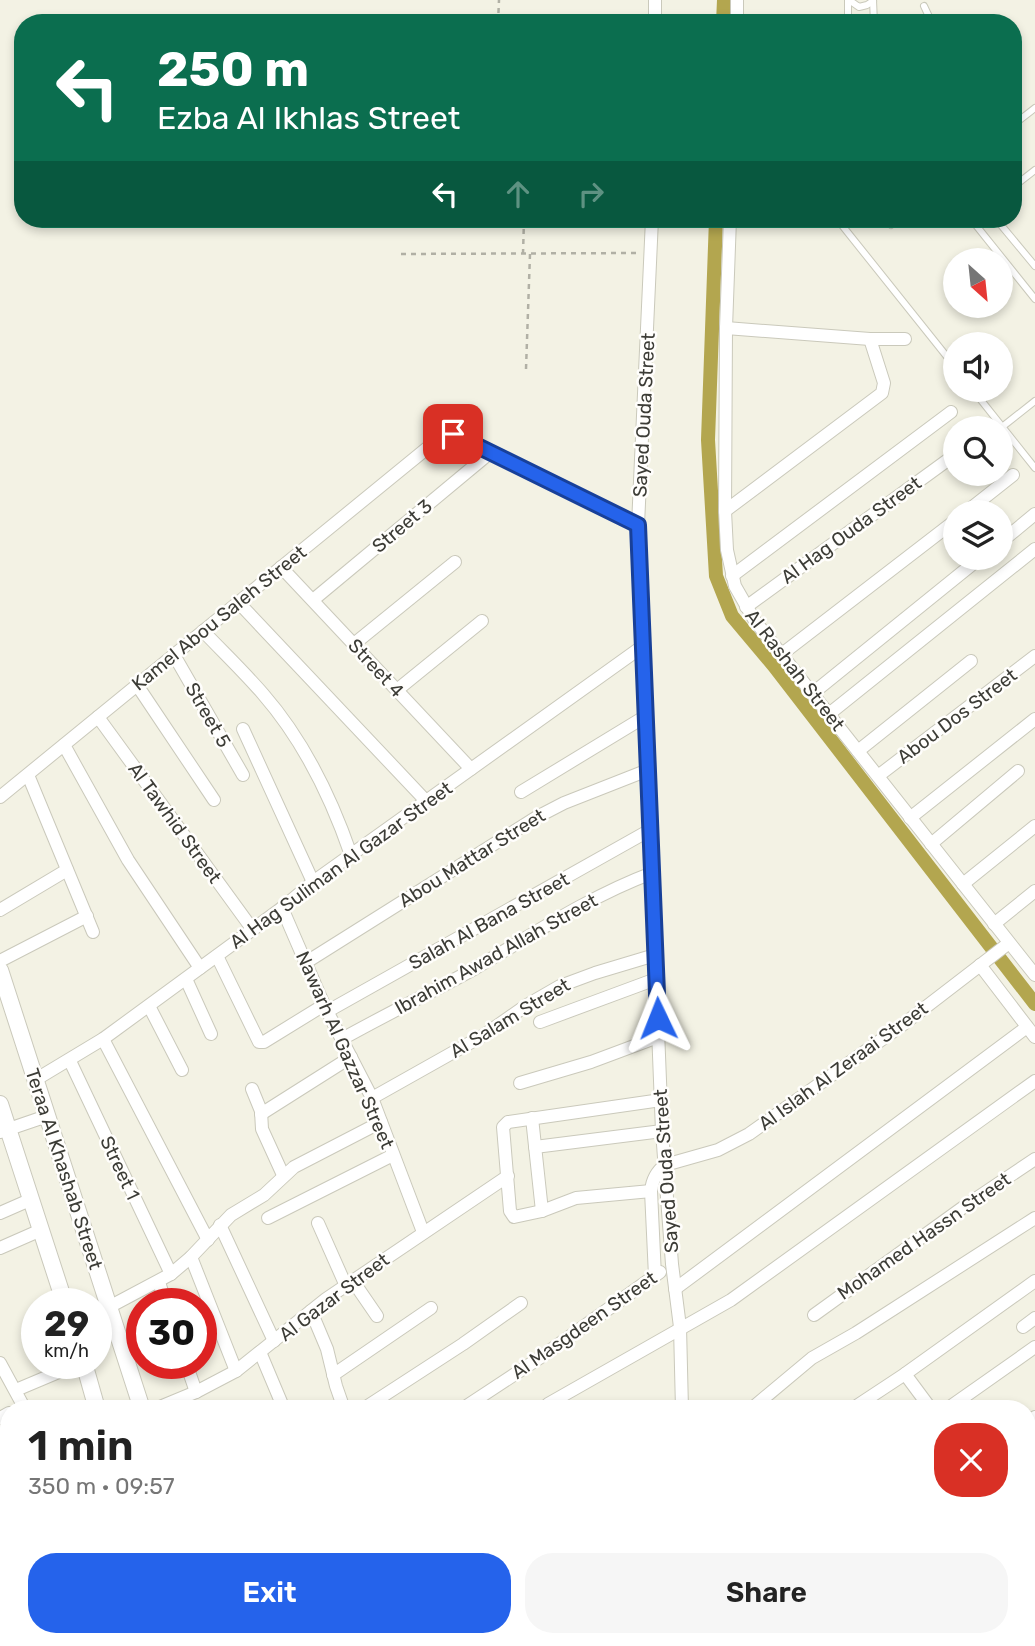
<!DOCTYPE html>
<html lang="en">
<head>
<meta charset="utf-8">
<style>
  :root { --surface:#fff; --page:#f6f6f6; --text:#222; --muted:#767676; --accent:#2563eb }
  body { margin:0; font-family:Rubik,sans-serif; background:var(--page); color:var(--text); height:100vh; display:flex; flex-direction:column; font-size:26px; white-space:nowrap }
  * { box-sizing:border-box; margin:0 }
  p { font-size:23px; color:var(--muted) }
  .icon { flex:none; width:38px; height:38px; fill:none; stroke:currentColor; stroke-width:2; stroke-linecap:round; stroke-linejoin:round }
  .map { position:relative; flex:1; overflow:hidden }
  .sheet { position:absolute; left:0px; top:1400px; width:1036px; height:247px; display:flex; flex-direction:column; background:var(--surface); border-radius:28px 28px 0 0; box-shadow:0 4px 10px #0003 }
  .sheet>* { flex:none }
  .guide { position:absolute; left:14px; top:14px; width:1008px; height:214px; border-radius:28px; box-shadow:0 4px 10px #0003; background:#0b6e4f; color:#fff; overflow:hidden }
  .needle { width:46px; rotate:153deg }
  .controls { position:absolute; left:943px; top:248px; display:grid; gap:14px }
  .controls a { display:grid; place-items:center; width:70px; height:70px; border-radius:50%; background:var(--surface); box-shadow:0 4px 10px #0003; font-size:35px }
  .speed { position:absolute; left:21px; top:1288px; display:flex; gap:14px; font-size:35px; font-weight:700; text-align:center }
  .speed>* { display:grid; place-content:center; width:91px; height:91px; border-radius:50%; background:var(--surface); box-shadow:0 4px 10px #0003; line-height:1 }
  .speed small { font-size:18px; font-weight:400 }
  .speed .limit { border:10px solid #d22; background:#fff; color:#111 }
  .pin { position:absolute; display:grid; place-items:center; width:60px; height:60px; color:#fff; margin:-30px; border-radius:14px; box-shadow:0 4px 10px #0006 }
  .me { position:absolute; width:77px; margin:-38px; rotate:358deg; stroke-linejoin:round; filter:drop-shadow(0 0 5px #0008) }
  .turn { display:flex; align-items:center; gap:24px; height:147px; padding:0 28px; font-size:32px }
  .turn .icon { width:91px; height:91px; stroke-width:2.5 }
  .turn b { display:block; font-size:49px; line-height:60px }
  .lanes { display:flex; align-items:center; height:66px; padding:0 28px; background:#0003; justify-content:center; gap:35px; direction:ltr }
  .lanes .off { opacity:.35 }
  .round { display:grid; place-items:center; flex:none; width:74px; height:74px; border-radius:28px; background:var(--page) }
  .overview { display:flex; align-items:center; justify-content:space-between; height:119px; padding:0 28px }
  h1 { font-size:42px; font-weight:600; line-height:52px }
  .cta { display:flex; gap:14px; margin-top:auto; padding:14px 28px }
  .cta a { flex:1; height:80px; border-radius:28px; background:var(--accent); color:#fff; font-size:28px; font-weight:600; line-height:80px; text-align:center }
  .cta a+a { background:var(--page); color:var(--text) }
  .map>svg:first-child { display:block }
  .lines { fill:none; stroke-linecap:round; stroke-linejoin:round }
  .canal { stroke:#b3a64f; stroke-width:14 }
  .lane-casing { stroke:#cac9bb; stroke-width:8 }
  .street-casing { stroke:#cac9bb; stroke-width:14 }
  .secondary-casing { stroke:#cac9bb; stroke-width:18 }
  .path { stroke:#b1b0a5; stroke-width:2.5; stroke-dasharray:5 5; stroke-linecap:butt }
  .lane { stroke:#fff; stroke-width:6 }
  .street { stroke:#fff; stroke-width:12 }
  .secondary { stroke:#fff; stroke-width:16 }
  .route-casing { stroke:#184099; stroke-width:18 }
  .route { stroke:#2563eb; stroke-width:12 }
  .labels { text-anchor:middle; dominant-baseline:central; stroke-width:5; stroke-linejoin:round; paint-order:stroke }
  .street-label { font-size:19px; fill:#3c3c36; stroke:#fffefc }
</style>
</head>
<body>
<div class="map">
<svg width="1035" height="1646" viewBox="0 0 1035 1646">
  <rect width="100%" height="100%" fill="#f3f2e4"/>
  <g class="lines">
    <g class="canal">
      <path d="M723,23L724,0"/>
      <path d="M716,219L708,440L716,576L732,616L774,666L1035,1004"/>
    </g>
    <defs>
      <g id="lane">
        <path d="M848,0V23"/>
        <path d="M849,0L859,7L867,5L873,1"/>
        <path d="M873,0L874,23"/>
        <path d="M924,6L932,23"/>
        <path d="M1013,125L1035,108"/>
        <path d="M1013,187L1035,170"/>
        <path d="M837,219L956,368"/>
        <path d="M971,219L1035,299"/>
        <path d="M996,219L1035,266"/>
        <path d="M891,225L898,219"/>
        <path d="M973,390L1035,468"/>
        <path d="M1002,427L1035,401"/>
      </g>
      <g id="street">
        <path d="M655,23V0"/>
        <path d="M737,23V0"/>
        <path d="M652,219L638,525L662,1131L672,1264L680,1327L682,1409"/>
        <path d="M730,219L726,328L725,511L727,550L735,586L755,621L1035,975"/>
        <path d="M726,328L870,339H905"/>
        <path d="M725,511L882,393L884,383L870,339"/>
        <path d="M965,513L1013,475"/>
        <path d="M1001,542L1035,514"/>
        <path d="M281,567L471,769"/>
        <path d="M732,576L951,412"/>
        <path d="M313,600L491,452"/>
        <path d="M238,602L426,801"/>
        <path d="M746,607L956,454"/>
        <path d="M203,631C223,652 244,672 263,694C304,741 331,797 351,855"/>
        <path d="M354,644L455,562"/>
        <path d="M782,654L956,520"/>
        <path d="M174,655L243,775"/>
        <path d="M137,685L214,800"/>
        <path d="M397,690L482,621"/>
        <path d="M813,693L980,558"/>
        <path d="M829,714L1035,549"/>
        <path d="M98,717L253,930"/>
        <path d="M243,729L313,882"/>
        <path d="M64,745L128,860L200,968"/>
        <path d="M858,751L971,661"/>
        <path d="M28,775L93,932"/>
        <path d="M878,776L1035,656"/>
        <path d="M521,792L646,716"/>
        <path d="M0,797L442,436L458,435L638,525"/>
        <path d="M910,818L1035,719"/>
        <path d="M931,844L1018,771"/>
        <path d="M963,884L1035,826"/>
        <path d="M282,908L324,1005L372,1098L423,1232"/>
        <path d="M0,910L67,870"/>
        <path d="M994,924L1035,891"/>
        <path d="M217,956L259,1042H264L324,1005"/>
        <path d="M0,961L87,916"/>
        <path d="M305,963L537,817L564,803L648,770"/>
        <path d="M980,965L1035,1037"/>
        <path d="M186,979L211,1034"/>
        <path d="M149,1006L182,1070"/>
        <path d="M328,1011L650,830"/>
        <path d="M540,1022L656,979"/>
        <path d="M103,1039L208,1240"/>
        <path d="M342,1039C385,1015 430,993 474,969C532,935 588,897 652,873"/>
        <path d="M70,1061L171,1274"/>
        <path d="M35,1080L103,1039L282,908L313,882L643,646"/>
        <path d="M520,1083L591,1062L658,1037"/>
        <path d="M252,1089L261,1111L262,1129L283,1175"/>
        <path d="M372,1098L484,1035L527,1005L560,986L595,973L655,955"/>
        <path d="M261,1114L351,1057"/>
        <path d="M532,1118L542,1211"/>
        <path d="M0,1132L47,1116"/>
        <path d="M535,1147L662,1131"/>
        <path d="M651,1191L576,1198L542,1211L514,1217L510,1211L503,1127L508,1122L661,1100"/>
        <path d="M0,1213L32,1199"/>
        <path d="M268,1218L393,1155"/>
        <path d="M318,1223L346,1286"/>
        <path d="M220,1225L274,1341"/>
        <path d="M0,1248L41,1230"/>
        <path d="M191,1257L236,1371"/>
        <path d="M655,1276L651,1191C652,1180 656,1172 665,1165L718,1150L749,1134L905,1023L1009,943"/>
        <path d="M353,1281L377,1316"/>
        <path d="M159,1282L166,1304"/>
        <path d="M675,1289L1027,1027"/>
        <path d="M109,1307L171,1274L191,1257L231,1215L264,1195L294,1167L381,1122"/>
        <path d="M311,1311L327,1349L336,1386L344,1409"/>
        <path d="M814,1315L965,1206L1035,1159"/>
        <path d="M1023,1327L1035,1318"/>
        <path d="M260,1352L284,1409"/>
        <path d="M0,1363L25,1409"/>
        <path d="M186,1363L196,1392"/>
        <path d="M905,1374L931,1409"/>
        <path d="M333,1375L431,1308"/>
        <path d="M16,1390L80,1363"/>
        <path d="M548,1404L731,1300L1035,1081"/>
        <path d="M155,1409L196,1392L236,1371L326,1299L508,1176"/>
        <path d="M363,1409L463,1344L521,1303"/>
        <path d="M462,1409L541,1357L660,1272"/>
        <path d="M751,1409L812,1358L856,1333L1035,1218"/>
        <path d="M852,1409L905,1374L1035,1281"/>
        <path d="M947,1409L1035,1347"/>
        <path d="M0,1418L9,1413"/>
        <path d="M1027,1422L1035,1417"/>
        <path d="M0,1466L9,1463"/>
        <path d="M1027,1498L1035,1493"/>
        <path d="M0,1508L9,1505"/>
        <path d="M1027,1540L1035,1551"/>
        <path d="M0,1544L9,1541"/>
        <path d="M0,1578L9,1596"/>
        <path d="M1027,1602L1035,1597"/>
        <path d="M26,1638L29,1646"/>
        <path d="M574,1638L579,1646"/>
        <path d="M1002,1638L1007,1646"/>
        <path d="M267,1646L278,1638"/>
        <path d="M417,1646L428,1638"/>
        <path d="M686,1646L697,1640"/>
        <path d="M704,1646L716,1638"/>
        <path d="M780,1646L792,1638"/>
        <path d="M871,1646L882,1638"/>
      </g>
      <g id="secondary">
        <path d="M0,970L142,1409"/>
        <path d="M0,1104L65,1304"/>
        <path d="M84,1363L97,1409"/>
        <path d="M145,1638L146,1646"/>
        <path d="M190,1638L191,1646"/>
      </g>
    </defs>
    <use href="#lane" class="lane-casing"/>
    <use href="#street" class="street-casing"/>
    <use href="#secondary" class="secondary-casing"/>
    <g class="path">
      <path d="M498,23L499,0"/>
      <path d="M401,254L638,253"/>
      <path d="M523,254L524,219"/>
      <path d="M526,369L530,254"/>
    </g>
    <use href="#lane" class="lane"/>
    <use href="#street" class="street"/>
    <use href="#secondary" class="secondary"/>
  </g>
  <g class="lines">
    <defs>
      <path id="route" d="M453,434L638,525L658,1018"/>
    </defs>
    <use href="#route" class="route-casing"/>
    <use href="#route" class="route"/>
  </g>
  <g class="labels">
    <g class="street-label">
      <text transform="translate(644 415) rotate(-87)">Sayed Ouda Street</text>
      <text transform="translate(402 526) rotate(-40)">Street 3</text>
      <text transform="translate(851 530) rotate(-36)">Al Hag Ouda Street</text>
      <text transform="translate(219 618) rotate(-39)">Kamel Abou Saleh Street</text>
      <text transform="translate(376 668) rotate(47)">Street 4</text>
      <text transform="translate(795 670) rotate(52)">Al Rashah Street</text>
      <text transform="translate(208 715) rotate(60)">Street 5</text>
      <text transform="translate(957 716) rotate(-37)">Abou Dos Street</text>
      <text transform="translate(175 823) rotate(54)">Al Tawhid Street</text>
      <text transform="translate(472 858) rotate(-32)">Abou Mattar Street</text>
      <text transform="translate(341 865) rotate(-36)">Al Hag Suliman Al Gazar Street</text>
      <text transform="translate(489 921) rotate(-29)">Salah Al Bana Street</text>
      <text transform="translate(496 954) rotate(-29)">Ibrahim Awad Allah Street</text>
      <text transform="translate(510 1018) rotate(-31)">Al Salam Street</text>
      <text transform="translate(345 1050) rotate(66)">Nawarh Al Gazzar Street</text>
      <text transform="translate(843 1066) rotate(-36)">Al Islah Al Zeraai Street</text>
      <text transform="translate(120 1168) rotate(65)">Street 1</text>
      <text transform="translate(64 1169) rotate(72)">Teraa Al Khashab Street</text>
      <text transform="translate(666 1171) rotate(-94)">Sayed Ouda Street</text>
      <text transform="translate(924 1236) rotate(-35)">Mohamed Hassn Street</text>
      <text transform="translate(334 1297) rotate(-37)">Al Gazar Street</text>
      <text transform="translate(584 1325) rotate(-35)">Al Masgdeen Street</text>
    </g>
  </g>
</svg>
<div class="controls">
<a><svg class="needle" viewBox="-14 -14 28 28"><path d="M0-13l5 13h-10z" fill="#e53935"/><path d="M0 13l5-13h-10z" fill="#767676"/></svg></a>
<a><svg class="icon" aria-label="sound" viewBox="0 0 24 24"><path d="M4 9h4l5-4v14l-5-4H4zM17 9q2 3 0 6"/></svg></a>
<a><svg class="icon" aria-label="search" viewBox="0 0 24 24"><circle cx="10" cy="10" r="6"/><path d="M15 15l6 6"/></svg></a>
<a><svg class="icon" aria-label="layers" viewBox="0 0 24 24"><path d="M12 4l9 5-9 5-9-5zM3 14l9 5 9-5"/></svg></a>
</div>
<div class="speed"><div>29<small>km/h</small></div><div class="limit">30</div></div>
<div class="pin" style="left:453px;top:434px;background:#d93025"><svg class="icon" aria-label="arrive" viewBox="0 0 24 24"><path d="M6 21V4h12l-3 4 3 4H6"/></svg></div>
<svg class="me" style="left:658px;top:1018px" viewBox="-20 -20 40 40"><path d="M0-17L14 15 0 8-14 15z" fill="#2563eb" stroke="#fff" stroke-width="4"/></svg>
<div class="guide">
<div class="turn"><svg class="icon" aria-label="left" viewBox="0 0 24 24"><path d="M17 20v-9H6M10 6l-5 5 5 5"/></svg><div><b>250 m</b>Ezba Al Ikhlas Street</div></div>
<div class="lanes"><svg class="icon" aria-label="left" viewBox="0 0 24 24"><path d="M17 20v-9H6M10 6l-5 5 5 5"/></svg><svg class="icon off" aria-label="ahead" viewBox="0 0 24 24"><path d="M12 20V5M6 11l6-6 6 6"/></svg><svg class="icon off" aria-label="right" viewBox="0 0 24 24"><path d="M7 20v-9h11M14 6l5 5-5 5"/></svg></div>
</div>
<section class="sheet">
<div class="overview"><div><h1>1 min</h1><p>350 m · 09:57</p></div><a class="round" style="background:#d93025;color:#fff"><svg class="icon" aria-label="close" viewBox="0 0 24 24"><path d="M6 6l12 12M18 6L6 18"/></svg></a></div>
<div class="cta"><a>Exit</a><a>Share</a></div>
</section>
</div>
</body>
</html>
